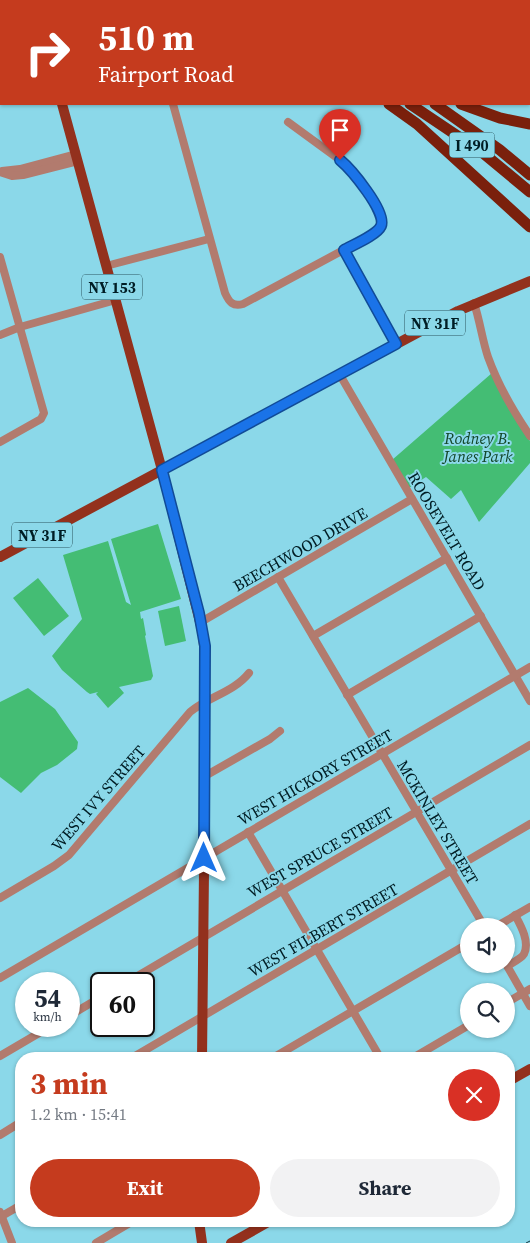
<!DOCTYPE html>
<html lang="en">
<head>
<meta charset="utf-8">
<style>
  :root { --surface:#fff; --page:#f2f2f3; --text:#1f2937; --muted:#747a83; --accent:#c53b1e }
  body { margin:0; font-family:"Source Serif 4",serif; background:var(--page); color:var(--text); height:100vh; display:flex; flex-direction:column; font-size:19px; white-space:nowrap }
  * { box-sizing:border-box; margin:0 }
  p { font-size:16px; color:var(--muted) }
  .icon { flex:none; width:28px; height:28px; fill:none; stroke:currentColor; stroke-width:2; stroke-linecap:round; stroke-linejoin:round }
  .map { position:relative; flex:1; overflow:hidden }
  .drawer { position:absolute; left:15px; top:1052px; width:500px; height:175px; display:flex; flex-direction:column; background:var(--surface); border-radius:20px; box-shadow:0 1px 4px #0004 }
  .drawer>* { flex:none }
  .guide { position:absolute; left:0px; top:0px; width:530px; height:105px; box-shadow:0 1px 4px #0004; background:#c53b1e; color:#fff; overflow:hidden }
  .tools { position:absolute; left:460px; top:918px; display:grid; gap:10px }
  .tools a { display:grid; place-items:center; width:55px; height:55px; border-radius:50%; background:var(--surface); box-shadow:0 1px 4px #0004; font-size:25px }
  .speed { position:absolute; left:15px; top:972px; display:flex; gap:10px; font-size:25px; font-weight:700; text-align:center }
  .speed>* { display:grid; place-content:center; width:65px; height:65px; border-radius:50%; background:var(--surface); box-shadow:0 1px 4px #0004; line-height:1 }
  .speed small { font-size:12px; font-weight:400 }
  .speed .limit { border:2px solid #111; border-radius:8px; background:#fff; color:#111 }
  .pin { position:absolute; display:grid; place-items:center; width:42px; height:42px; color:#fff; margin:-51px -21px; border-radius:50% 50% 50% 0; rotate:-45deg; box-shadow:0 0 5px #0007 }
  .pin .icon { rotate:45deg }
  .me { position:absolute; width:55px; margin:-28px; rotate:0deg; stroke-linejoin:round; filter:drop-shadow(0 0 4px #0008) }
  .turn { display:flex; align-items:center; gap:18px; height:105px; padding:0 15px; font-size:22px }
  .turn .icon { width:65px; height:65px; stroke-width:2.5 }
  .turn b { display:block; font-size:35px; line-height:42px }
  .round { display:grid; place-items:center; flex:none; width:52px; height:52px; border-radius:26px; background:var(--page) }
  .headline { display:flex; align-items:center; justify-content:space-between; height:85px; padding:0 15px }
  h1 { font-size:30px; font-weight:700; line-height:38px; color:var(--accent) }
  .action { display:flex; gap:10px; margin-top:auto; padding:10px 15px }
  .action a { flex:1; height:58px; border-radius:30px; background:var(--accent); color:#fff; font-size:20px; font-weight:700; line-height:58px; text-align:center }
  .action a+a { background:var(--page); color:var(--text) }
  .map>svg:first-child { display:block }
  .green { fill:#44bd74 }
  .lines { fill:none; stroke-linecap:round; stroke-linejoin:round }
  .minor { stroke:#b27b6e; stroke-width:8 }
  .major { stroke:#93311d; stroke-width:10 }
  .highway { stroke:#7a200c; stroke-width:11 }
  .rail { stroke:#143740; stroke-width:1; stroke-dasharray:10 5; stroke-linecap:butt }
  .route-casing { stroke:#114b97; stroke-width:12 }
  .route { stroke:#1a73e8; stroke-width:9 }
  .labels { text-anchor:middle; dominant-baseline:central; stroke-width:4; stroke-linejoin:round; paint-order:stroke }
  .shield { fill:#8bd8e9; stroke:#2a555f; stroke-width:1 }
  .shield-label { font-size:15px; font-weight:bold; fill:#001d24 }
  .park-label { font-size:16px; font-style:italic; fill:#134628; stroke:#8bd8e9 }
  .street-label { font-size:16px; fill:#001d24; stroke:#8bd8e9 }
</style>
</head>
<body>
<div class="map">
<svg width="530" height="1243" viewBox="0 0 530 1243">
  <rect width="100%" height="100%" fill="#8bd8e9"/>
  <g class="green">
    <path d="M492,373L523,431L530,441V463L479,522L461,490L451,499L426,477L409,488L392,460Z"/>
    <path d="M158,524L181,599L140,612L141,619L143,618L146,635L145,636L153,676L151,680L119,687L124,693L108,708L96,694L98,692L90,694L87,692L62,670L52,656L82,619L63,555L108,541L126,602L131,605L111,539Z"/>
    <path d="M38,578L69,616L44,636L13,598Z"/>
    <path d="M179,606L186,641L165,646L158,611Z"/>
    <path d="M28,688L55,709L78,742L77,749L57,765L41,773L21,793L0,777V702Z"/>
  </g>
  <g class="lines">
    <g class="minor">
      <path d="M173,104L225,293C229,302 233,307 243,304L375,233L380,228L382,223L381,216L366,190L353,172L340,160L288,122"/>
      <path d="M2,171L20,169L76,154"/>
      <path d="M0,172L12,176L23,175L78,161"/>
      <path d="M345,250L396,344"/>
      <path d="M0,257L44,413L41,419L0,442"/>
      <path d="M106,266L209,239"/>
      <path d="M474,303C480,321 482,339 488,357C498,385 513,411 530,436"/>
      <path d="M0,335L20,327L116,300"/>
      <path d="M340,375L530,701"/>
      <path d="M278,577L484,926"/>
      <path d="M201,622L412,499"/>
      <path d="M313,636L447,558"/>
      <path d="M347,695L481,616"/>
      <path d="M205,776L270,739L280,731"/>
      <path d="M248,832L381,1059"/>
      <path d="M0,898L54,866L69,855L190,712C208,697 234,692 249,673"/>
      <path d="M497,926L530,907"/>
      <path d="M506,964L530,1006"/>
      <path d="M507,966C512,963 521,959 524,954C530,942 521,926 515,915"/>
      <path d="M0,978L530,667"/>
      <path d="M124,984L530,745"/>
      <path d="M506,1003L530,989"/>
      <path d="M69,1016L101,997"/>
      <path d="M0,1056L51,1026"/>
      <path d="M130,1059L530,824"/>
      <path d="M271,1059L469,943"/>
      <path d="M411,1059L469,1025"/>
      <path d="M0,1135L21,1122"/>
      <path d="M0,1212L12,1243"/>
      <path d="M0,1217L21,1205"/>
      <path d="M96,1243L133,1221"/>
    </g>
    <g class="major">
      <path d="M35,0V1"/>
      <path d="M62,104L162,470L203,634L205,657V776L202,1059"/>
      <path d="M0,557L458,311L530,281"/>
      <path d="M509,1081L530,1069"/>
      <path d="M199,1221L202,1243"/>
      <path d="M231,1243L270,1221"/>
    </g>
    <g class="highway">
      <path d="M141,0L145,1"/>
      <path d="M190,0L195,1"/>
      <path d="M389,104L417,124L530,227"/>
      <path d="M410,104L483,153L530,192"/>
      <path d="M435,104L500,150L530,175"/>
      <path d="M461,104L500,118L530,124"/>
    </g>
    <path class="rail" d="M526,1243L530,1241"/>
  </g>
  <g class="lines">
    <defs>
      <path id="route" d="M204,858L205,646L199,613L162,470L396,344L344,250C353,245 377,235 381,226C387,212 351,169 340,160"/>
    </defs>
    <use href="#route" class="route-casing"/>
    <use href="#route" class="route"/>
  </g>
  <g class="labels">
    <g class="shield">
      <rect x="449.5" y="132.5" width="45" height="25" rx="4"/>
      <rect x="82" y="274.5" width="60" height="25" rx="4"/>
      <rect x="405" y="310.5" width="60" height="25" rx="4"/>
      <rect x="12" y="522.5" width="60" height="25" rx="4"/>
    </g>
    <g class="shield-label">
      <text x="472" y="145">I 490</text>
      <text x="112" y="287">NY 153</text>
      <text x="435" y="323">NY 31F</text>
      <text x="42" y="535">NY 31F</text>
    </g>
    <g class="park-label">
      <text x="478" y="438">Rodney B.<tspan x="478" dy="18">Janes Park</tspan></text>
    </g>
    <g class="street-label">
      <text transform="translate(447 531) rotate(59)">ROOSEVELT ROAD</text>
      <text transform="translate(300 549) rotate(-30)">BEECHWOOD DRIVE</text>
      <text transform="translate(315 777) rotate(-30)">WEST HICKORY STREET</text>
      <text transform="translate(98 798) rotate(-49)">WEST IVY STREET</text>
      <text transform="translate(438 822) rotate(59)">MCKINLEY STREET</text>
      <text transform="translate(320 852) rotate(-30)">WEST SPRUCE STREET</text>
      <text transform="translate(323 930) rotate(-30)">WEST FILBERT STREET</text>
    </g>
  </g>
</svg>
<div class="tools">
<a><svg class="icon" aria-label="sound" viewBox="0 0 24 24"><path d="M4 9h4l5-4v14l-5-4H4zM17 9q2 3 0 6"/></svg></a>
<a><svg class="icon" aria-label="search" viewBox="0 0 24 24"><circle cx="10" cy="10" r="6"/><path d="M15 15l6 6"/></svg></a>
</div>
<div class="speed"><div>54<small>km/h</small></div><div class="limit">60</div></div>
<div class="pin" style="left:340px;top:160px;background:#d93025"><svg class="icon" aria-label="arrive" viewBox="0 0 24 24"><path d="M6 21V4h12l-3 4 3 4H6"/></svg></div>
<svg class="me" style="left:204px;top:858px" viewBox="-20 -20 40 40"><path d="M0-17L14 15 0 8-14 15z" fill="#1a73e8" stroke="#fff" stroke-width="4"/></svg>
<div class="guide">
<div class="turn"><svg class="icon" aria-label="right" viewBox="0 0 24 24"><path d="M7 20v-9h11M14 6l5 5-5 5"/></svg><div><b>510 m</b>Fairport Road</div></div>
</div>
<section class="drawer">
<div class="headline"><div><h1>3 min</h1><p>1.2 km · 15:41</p></div><a class="round" style="background:#d93025;color:#fff"><svg class="icon" aria-label="close" viewBox="0 0 24 24"><path d="M6 6l12 12M18 6L6 18"/></svg></a></div>
<div class="action"><a>Exit</a><a>Share</a></div>
</section>
</div>
</body>
</html>
